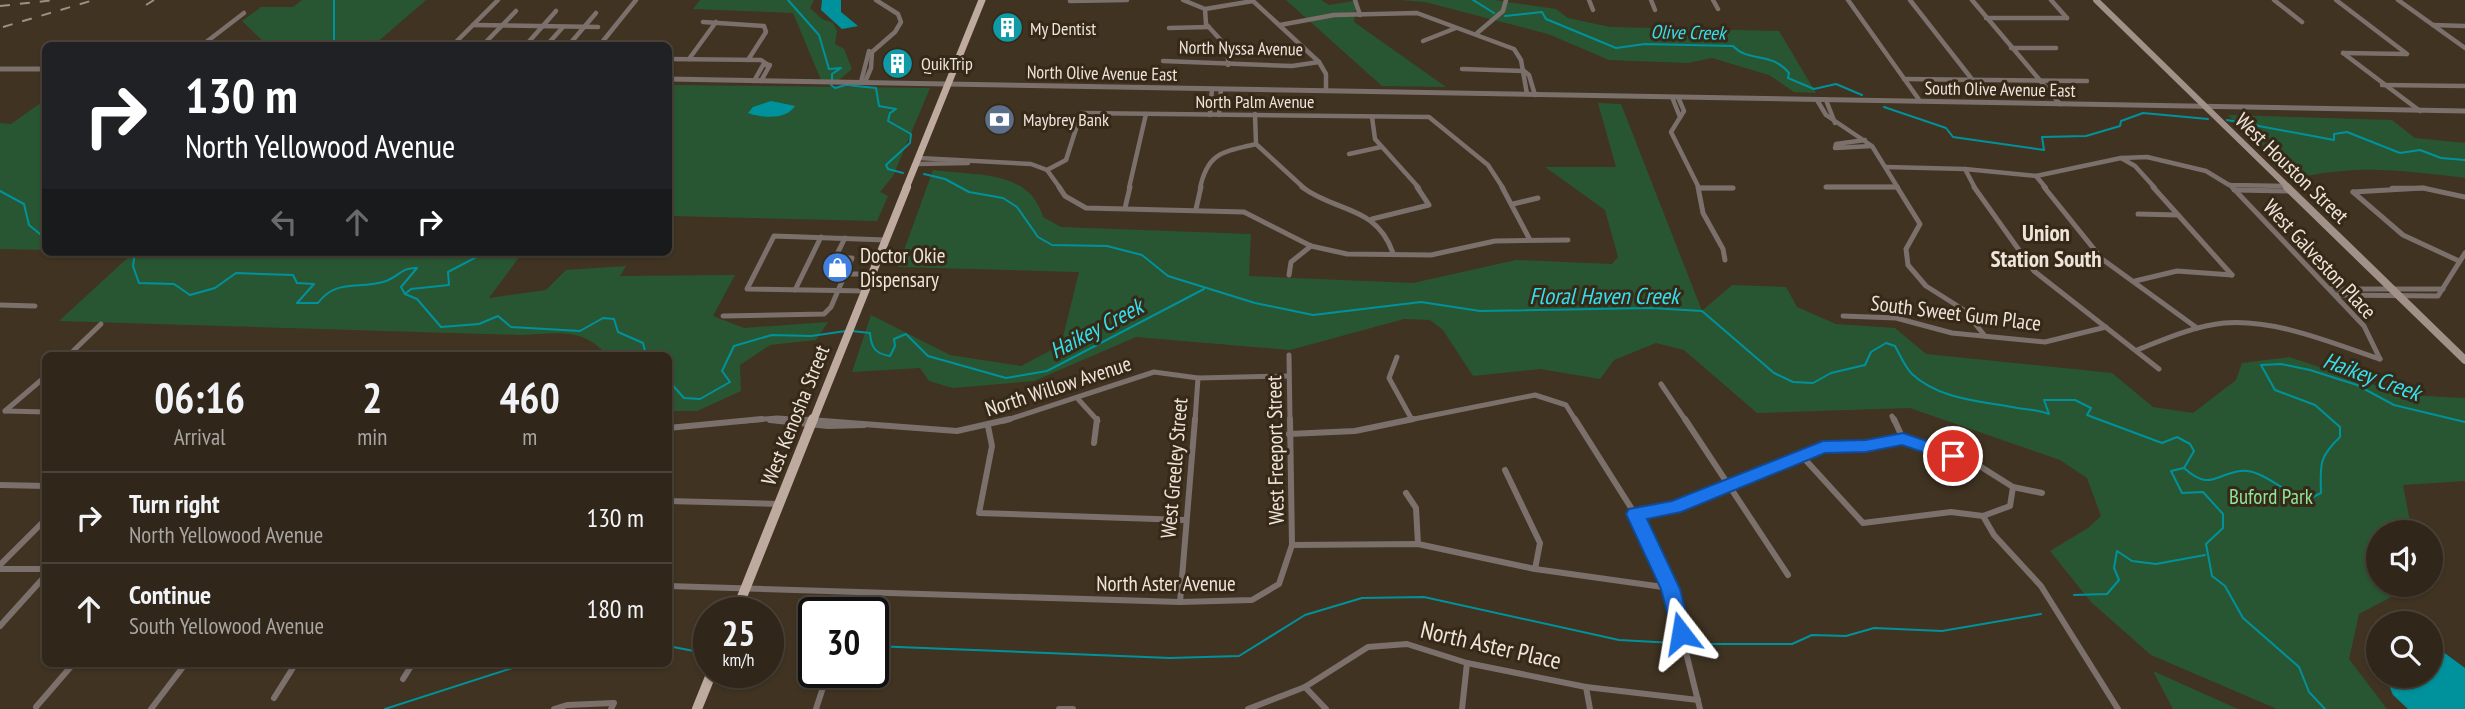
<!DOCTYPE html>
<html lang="en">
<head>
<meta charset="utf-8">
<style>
  :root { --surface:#30261a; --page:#3c3227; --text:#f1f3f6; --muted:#a8a5a2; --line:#4b4339 }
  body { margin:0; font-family:"PT Sans Narrow",sans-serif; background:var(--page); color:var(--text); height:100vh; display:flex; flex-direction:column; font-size:26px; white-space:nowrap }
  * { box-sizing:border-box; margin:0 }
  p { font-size:23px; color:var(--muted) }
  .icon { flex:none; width:38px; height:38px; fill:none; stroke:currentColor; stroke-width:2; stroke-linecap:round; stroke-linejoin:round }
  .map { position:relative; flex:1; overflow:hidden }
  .sheet { position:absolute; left:42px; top:352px; width:630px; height:315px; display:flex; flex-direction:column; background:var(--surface); border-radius:10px; box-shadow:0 2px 5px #0004,0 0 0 2px var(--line) }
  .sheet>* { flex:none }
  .guide { position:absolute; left:42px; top:42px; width:630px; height:214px; border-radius:10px; box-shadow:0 2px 5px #0004,0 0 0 2px var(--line); background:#202124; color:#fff; overflow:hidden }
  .fabs { position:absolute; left:2366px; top:520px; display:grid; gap:14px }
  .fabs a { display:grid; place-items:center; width:77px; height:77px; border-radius:50%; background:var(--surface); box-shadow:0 2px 5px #0004,0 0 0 2px var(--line); font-size:35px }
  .speed { position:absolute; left:693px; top:597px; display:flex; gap:14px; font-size:35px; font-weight:700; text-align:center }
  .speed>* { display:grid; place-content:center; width:91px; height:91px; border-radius:50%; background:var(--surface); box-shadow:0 2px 5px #0004,0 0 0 2px var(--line); line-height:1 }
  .speed small { font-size:18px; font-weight:400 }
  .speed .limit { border:4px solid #111; border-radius:10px; background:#fff; color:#111 }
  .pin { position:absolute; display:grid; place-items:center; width:60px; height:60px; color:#fff; margin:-30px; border:4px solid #fff; border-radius:50%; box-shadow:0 2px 7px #0007 }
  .me { position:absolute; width:77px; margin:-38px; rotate:346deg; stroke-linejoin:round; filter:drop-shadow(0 0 5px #0008) }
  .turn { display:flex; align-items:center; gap:24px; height:147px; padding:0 28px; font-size:32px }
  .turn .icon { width:91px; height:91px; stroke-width:2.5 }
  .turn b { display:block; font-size:49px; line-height:60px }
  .lanes { display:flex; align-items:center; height:66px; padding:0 28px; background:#0003; justify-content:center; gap:35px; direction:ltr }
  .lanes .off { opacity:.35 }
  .eta { display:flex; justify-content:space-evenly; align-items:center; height:119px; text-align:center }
  .eta b { font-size:42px; font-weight:700; line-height:49px }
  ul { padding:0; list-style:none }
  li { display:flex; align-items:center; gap:21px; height:91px; padding:0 28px; border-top:2px solid var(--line) }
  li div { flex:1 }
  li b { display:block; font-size:26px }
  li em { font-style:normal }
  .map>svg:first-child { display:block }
  .green { fill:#295632 }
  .water { fill:#00929c }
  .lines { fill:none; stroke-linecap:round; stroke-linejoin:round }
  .stream { stroke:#00929c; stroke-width:2 }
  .minor-far2 { stroke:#7b706b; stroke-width:4.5 }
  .minor-far1 { stroke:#7b706b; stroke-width:5 }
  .minor { stroke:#7b706b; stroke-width:6 }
  .tertiary { stroke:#7b706b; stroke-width:5 }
  .secondary-far1 { stroke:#a19189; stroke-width:6 }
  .secondary { stroke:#a19189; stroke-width:8 }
  .primary-far2 { stroke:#bfaa9f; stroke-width:7 }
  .primary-far1 { stroke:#bfaa9f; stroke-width:8 }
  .primary { stroke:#bfaa9f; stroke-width:10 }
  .rail { stroke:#9b9083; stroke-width:2; stroke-dasharray:10 10; stroke-linecap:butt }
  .route { fill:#1a73e8; stroke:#114b97; stroke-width:2 }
  .labels { text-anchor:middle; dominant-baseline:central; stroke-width:6; stroke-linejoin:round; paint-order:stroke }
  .far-poi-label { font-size:18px; fill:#ede4da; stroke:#362918; text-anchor:start }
  .far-street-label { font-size:18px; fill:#ede4da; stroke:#362918 }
  .far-water-label { font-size:19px; font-style:italic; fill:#34e0ee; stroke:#362918 }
  .street-label { font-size:21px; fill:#ede4da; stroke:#362918 }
  .poi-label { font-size:21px; fill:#ede4da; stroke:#362918; text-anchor:start }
  .park-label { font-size:21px; fill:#8ee69d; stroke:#362918 }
  .neighbourhood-label { font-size:23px; font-weight:bold; fill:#ede4da; stroke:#362918 }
  .water-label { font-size:23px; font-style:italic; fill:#34e0ee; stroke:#362918 }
  .near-street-label { font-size:24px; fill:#ede4da; stroke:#362918 }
</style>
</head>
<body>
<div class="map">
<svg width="2465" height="709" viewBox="0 0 2465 709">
  <rect width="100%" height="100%" fill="#403322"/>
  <g class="green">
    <path d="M302,0H426L374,45L266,44L242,21L261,7H293Z"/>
    <path d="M700,0H814L810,8L822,19L833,23L837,31L835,44L844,49L852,69L839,80H821L793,13L693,9Z"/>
    <path d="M1286,0H1321L1329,5L1353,1L1356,6L1354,22L1446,87L1382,86Z"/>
    <path d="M1400,0H1494L1556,9L1568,18L1610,27L1779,31L1816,93L1794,92L1769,75L1712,58L1688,63L1609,60L1548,34L1425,2Z"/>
    <path d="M669,85L930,88L893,176L880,192L888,196L877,221L669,216Z"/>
    <path d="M45,100V250L0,249V123L11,124Z"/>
    <path d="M1598,103L1621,104L1702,311L1732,285L1786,287L1797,307L1836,324L1895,328L1926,354L2112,373L2153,407L2193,413L2236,380L2242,363L2289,357L2405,395L2465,398V481L2403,485L2412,532H2378V584L2414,585L2359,614L2349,659L2387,709H2277L2151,655L2091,602L2050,551L2088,528L2101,516L2087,478L2060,460L1910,408L1757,413L1684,350L1656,343L1614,360L1600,379L1540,369L1473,376L1443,330L1430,320L1404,319L1290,350L1136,337L1034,381L953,388L929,381L920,368L852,372L871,315L950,355L1021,366L1061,345L1079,272L898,267L933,170C976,176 1029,169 1043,217L1061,227L1251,234L1249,276L1413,283L1516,260L1612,264L1618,257L1605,210L1545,167H1616Z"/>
    <path d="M2228,115L2392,120L2415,138L2465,143V178C2399,170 2358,164 2292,179Z"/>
    <path d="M134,252H523L489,298L546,290L566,270L626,266L620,276L735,275L713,316L744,328L828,322L816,340L770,345L740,365L741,391L697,411H669L668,355H607C581,326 557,334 521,335L59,321Z"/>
    <path d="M2153,671L2238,709H2173Z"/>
  </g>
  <g class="water">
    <path d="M822,0H841V12L858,26L842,29L821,10Z"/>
    <path d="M771,101L795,106C786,120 763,118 748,113L753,107Z"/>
    <path d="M2431,643L2465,668V709H2408L2393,695L2385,676H2431Z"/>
  </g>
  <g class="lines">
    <g class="stream">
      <path d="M334,0V46"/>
      <path d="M788,0L819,35L829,69L841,68L832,74V80"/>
      <path d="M1473,0L1494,13"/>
      <path d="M1505,16L1542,12L1546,19L1616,48L1645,44L1733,46C1749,63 1771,51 1789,73L1788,78L1814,89L1836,84L1862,95"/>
      <path d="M831,85L835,88L846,85L876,88L879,106L896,109L890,113L888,121L911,134L910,143L886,165L888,169L903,173"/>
      <path d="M1884,107L1946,128L1953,137L2044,150L2042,137L2086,136L2120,126L2121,121L2143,113L2208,119"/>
      <path d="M2227,120L2334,140V134L2347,132L2400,153L2420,150L2441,158L2465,160"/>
      <path d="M924,174L945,179L969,192L1003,198L1017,207L1038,237L1052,245L1107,246L1142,255L1168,276L1255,303L1313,315L1421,302L1480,311L1651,308L1702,311L1774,373L1793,382L1813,383L1831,373L1865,365L1871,352L1886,343L1895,346C1900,355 1905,367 1912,374C1939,399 1978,401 2012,407C2026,410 2036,409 2049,414L2044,400H2075L2091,408L2087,415L2162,443L2177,437L2190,444L2194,451L2184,468"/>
      <path d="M0,191L24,204L29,225L46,239"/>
      <path d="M135,252L133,266L139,283L174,284L190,295L215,288L236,273L293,275L297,283L314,284L297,303H318C336,279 357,289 383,282C398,278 401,267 417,268L401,287L405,294"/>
      <path d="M486,252L448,272L449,285L411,289L405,294L417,299L441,327L479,324L498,316L511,327L580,331L603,318L614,319L618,332L643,343L646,355"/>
      <path d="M852,331L870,333C871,347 875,354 890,356L895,346L894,339L906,334L928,356L1006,378L1047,371L1204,289"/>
      <path d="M668,380L684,398L700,399L730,382L722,371L734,346L772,335L811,336L846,331"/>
      <path d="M2074,595L2107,594L2119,580L2114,568L2117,551L2132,561L2156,564L2205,555"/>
      <path d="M1696,644H1792L1812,635L1846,636L1874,628L1942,631L2041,614"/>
      <path d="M668,646L694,651"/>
      <path d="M873,646L1170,658L1239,656L1305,615L1362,598L1424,597L1619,640L1674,643"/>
      <path d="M385,709L528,663"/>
      <path d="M2325,709L2309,692L2299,667L2243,618L2225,586L2212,576L2206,544L2223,528V514L2203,492L2182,493L2171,471L2184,468C2210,491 2214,475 2240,471C2259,469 2275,485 2291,492C2298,494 2306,495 2313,497L2321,493C2320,464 2319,457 2340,437V427L2315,405L2275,390L2261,365L2281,364L2310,370L2357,385L2394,405L2465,422"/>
    </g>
    <g class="minor-far2">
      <path d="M1183,0L1205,9L1206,24L1228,48V65"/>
      <path d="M1252,0L1319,62L1326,74V91"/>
      <path d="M1355,0L1360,15"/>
      <path d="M1589,0L1593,10"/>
      <path d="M1651,0L1655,10"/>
      <path d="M1713,0L1718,9"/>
      <path d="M1848,0L1920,101"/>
      <path d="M1910,0L1971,78"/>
      <path d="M1972,0L2060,104"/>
      <path d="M2051,0L2067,18"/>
      <path d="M2274,0L2302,22"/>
      <path d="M2336,0L2407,54"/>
      <path d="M2398,0L2465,48"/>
      <path d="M1070,1L1127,0"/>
      <path d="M1205,9L1253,1"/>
      <path d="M1986,18H2067"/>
      <path d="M703,22L764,26L766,32L748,60"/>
      <path d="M473,25L598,27"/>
      <path d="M1280,25L1334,15L1417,13L1514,49L1521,60L1527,94"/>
      <path d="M2433,25L2465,26"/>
      <path d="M1169,28L1209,27"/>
      <path d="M1476,34L1503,11L1506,0"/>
      <path d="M1423,41L1456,28"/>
      <path d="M201,46L244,13"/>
      <path d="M452,46L498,0"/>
      <path d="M482,46L516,11"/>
      <path d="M525,46L556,11"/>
      <path d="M546,46L563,27"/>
      <path d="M568,46L596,13"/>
      <path d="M599,46L636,0"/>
      <path d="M2011,48H2056"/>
      <path d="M2343,53L2420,111"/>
      <path d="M2343,53L2406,54"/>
      <path d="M668,59L761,60L767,64"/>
      <path d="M689,59L716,22"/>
      <path d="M1163,61L1292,66L1319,62"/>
      <path d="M1462,69L1524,71"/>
      <path d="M1524,71L1529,75L1535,95"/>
      <path d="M1904,79L2087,81"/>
      <path d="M754,81L763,65H770L761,81"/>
      <path d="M861,82L869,51"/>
      <path d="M865,82L871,68L872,52L895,32L901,22L898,14L876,0"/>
      <path d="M2382,85L2465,86"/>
      <path d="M1672,97L1680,117"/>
      <path d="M1678,97L1684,111L1671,132L1699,188"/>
      <path d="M1817,100L1826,115L1872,146L1898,188"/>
      <path d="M1826,100L1835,123"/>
      <path d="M1255,114L1256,144L1304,188"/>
      <path d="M1210,115L1212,89"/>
      <path d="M1219,115L1221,89"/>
      <path d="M1372,117L1375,139L1419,188"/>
      <path d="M1865,140L1836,144L1835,148L1871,146"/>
      <path d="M1349,154L1381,147"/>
      <path d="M919,158L1031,164L1047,170L1060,188"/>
      <path d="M2121,158L2135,166L2155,188"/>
      <path d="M917,164L968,163"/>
      <path d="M1886,167L1965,169L2036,176L2121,158L2147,157L2206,171L2229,185L2286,186"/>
      <path d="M1965,169L1975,188"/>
      <path d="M1047,170L1066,160L1081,113L1429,117L1488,165L1503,188"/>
      <path d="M2036,176L2046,188"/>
      <path d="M2230,185L2233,188"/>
      <path d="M1826,187H1897"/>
      <path d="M1129,188L1146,114"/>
      <path d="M1200,188C1208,152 1223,152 1256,144"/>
      <path d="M1699,188H1733"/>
      <path d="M2392,188H2425"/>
    </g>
    <g class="minor-far1">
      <path d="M1059,187L1065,196L1086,208L1244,212L1311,246L1347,254L1431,255L1495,241L1568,240"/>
      <path d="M1302,187C1337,213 1376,205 1393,253"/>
      <path d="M1502,187L1530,240"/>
      <path d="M1698,187L1703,213L1723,249L1725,260"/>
      <path d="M1826,187H1897"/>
      <path d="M1897,187L1920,224L1906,249L1908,265L1926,286L1964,310L1985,336"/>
      <path d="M1974,187L2034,271L2159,369"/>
      <path d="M2044,187L2102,259L2197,328"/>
      <path d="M2153,187L2232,275"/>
      <path d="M2232,187L2364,326L2380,359"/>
      <path d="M1699,188H1733"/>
      <path d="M2234,190L2291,191"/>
      <path d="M2353,192L2403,235L2459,261"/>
      <path d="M2353,192L2423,188L2465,197"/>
      <path d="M1513,204L1538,198"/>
      <path d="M1125,208L1130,187"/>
      <path d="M1196,209L1201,187"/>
      <path d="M2138,214L2178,215"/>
      <path d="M1372,219L1429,205L1417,187"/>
      <path d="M845,274H873"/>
      <path d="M1289,275L1291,262L1311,246"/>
      <path d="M2135,281L2177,271L2232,275"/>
      <path d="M2330,289H2443"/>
      <path d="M795,290L821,237"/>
      <path d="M866,291L747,289L774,236L886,240"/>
      <path d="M2335,295L2438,296L2465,253"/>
      <path d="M0,305L35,306"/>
      <path d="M723,316L824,314L831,307L852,258H835L845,238"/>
      <path d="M1843,316L1896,318L1952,333L2045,342L2106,327"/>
      <path d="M2137,350C2165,339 2194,326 2224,323C2277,319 2331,343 2380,359"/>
      <path d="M69,355H218"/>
      <path d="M69,355L101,324"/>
      <path d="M1289,355L1290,421"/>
      <path d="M1397,357L1389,378L1411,418"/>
      <path d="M1661,384L1686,421"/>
      <path d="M1078,399L1098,421"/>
      <path d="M5,411L46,376"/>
      <path d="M5,411L46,412"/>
      <path d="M1892,416L1894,421"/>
      <path d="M770,420L781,421"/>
      <path d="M743,421L777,418L821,421"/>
      <path d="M1004,421L1154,372L1198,378L1289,376"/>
      <path d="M1195,421L1198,378"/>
      <path d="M1404,421L1535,395L1566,405L1576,421"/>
    </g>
    <g class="minor">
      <path d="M796,419L957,431L1010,419"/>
      <path d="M1575,419L1635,514L1670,588L1700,709"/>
      <path d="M1685,419L1788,575"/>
      <path d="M1894,419L1903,439"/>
      <path d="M770,420L828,426L864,425"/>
      <path d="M988,426L992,446L979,513L1184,520"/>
      <path d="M668,428L762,419"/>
      <path d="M1289,434L1355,431L1413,419"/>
      <path d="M1094,443L1097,419"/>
      <path d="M1801,455L1863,523L1951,512L1983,516L2010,506L2013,487"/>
      <path d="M1505,470L1540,543L1535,569"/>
      <path d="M0,485L46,486"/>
      <path d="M1406,493L1416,508L1418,544"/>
      <path d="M668,501L780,504"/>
      <path d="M1635,514L1675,507L1823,447L1865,446L1903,439L1978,465L2013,487L2042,493"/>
      <path d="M1983,516L1994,535L2041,586L2118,709"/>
      <path d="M1292,545L1418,544L1535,569L1670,588"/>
      <path d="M0,565L46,519"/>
      <path d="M0,569H46"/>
      <path d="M668,586L1180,602L1252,600L1279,584L1292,545L1290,419"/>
      <path d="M1180,602L1195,419"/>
      <path d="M858,612L865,593"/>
      <path d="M0,626L46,575"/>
      <path d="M403,679L413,663"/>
      <path d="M1305,687L1326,709"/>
      <path d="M1586,687L1590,709"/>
      <path d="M274,698L296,663"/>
      <path d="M36,707L74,663"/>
      <path d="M151,709L186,663"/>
      <path d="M554,709L567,705L614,703L611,709"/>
      <path d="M816,709L828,672"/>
      <path d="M1059,709H1073"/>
      <path d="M1248,709L1305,687L1368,647L1407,644L1467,663L1586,687L1698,700"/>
      <path d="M1462,709L1467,663"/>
    </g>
    <g class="tertiary">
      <path d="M0,69H46"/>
      <path d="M668,79L2465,111"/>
    </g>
    <path class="secondary-far1" d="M2096,0L2289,188"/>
    <path class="secondary" d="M2287,187L2465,360"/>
    <path class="primary-far2" d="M906,188L982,0"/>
    <path class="primary-far1" d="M813,421L907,187"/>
    <g class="primary">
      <path d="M736,612L813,419"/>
      <path d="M697,709L712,672"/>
    </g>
    <g class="rail">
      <path d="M146,5L154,0"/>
      <path d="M0,6L55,0"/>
      <path d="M3,27L94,0"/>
    </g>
  </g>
  <path class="route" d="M1903,433L1959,452L1962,456L1953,462L1902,445L1866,452L1825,453L1681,512L1647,519L1680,589L1691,633L1688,638H1674L1661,589L1626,514L1629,509L1672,501L1823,441L1866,440Z"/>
  <defs>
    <symbol id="building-disc" viewBox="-11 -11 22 22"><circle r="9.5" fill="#0f9aa8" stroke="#362918"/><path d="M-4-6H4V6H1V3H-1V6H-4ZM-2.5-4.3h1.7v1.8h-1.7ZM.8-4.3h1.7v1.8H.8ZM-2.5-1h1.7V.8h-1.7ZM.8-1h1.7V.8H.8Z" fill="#fff"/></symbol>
    <symbol id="bank-disc" viewBox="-11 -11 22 22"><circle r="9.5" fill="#5c6f8a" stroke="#362918"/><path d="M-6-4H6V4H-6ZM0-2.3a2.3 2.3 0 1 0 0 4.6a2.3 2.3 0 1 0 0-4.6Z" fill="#fff"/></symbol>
    <symbol id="shop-disc" viewBox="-11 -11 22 22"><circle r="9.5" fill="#3f7fe0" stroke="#362918"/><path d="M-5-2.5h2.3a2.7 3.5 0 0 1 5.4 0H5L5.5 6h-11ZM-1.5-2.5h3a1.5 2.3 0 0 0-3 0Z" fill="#fff"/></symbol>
  </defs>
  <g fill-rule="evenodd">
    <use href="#building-disc" x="990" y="10" width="35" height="35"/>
    <use href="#building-disc" x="880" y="46" width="35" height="35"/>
    <use href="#bank-disc" x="982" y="102" width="35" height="35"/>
    <use href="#shop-disc" x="820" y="250" width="35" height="35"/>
  </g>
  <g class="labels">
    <g class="far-poi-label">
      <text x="1030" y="28">My Dentist</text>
      <text x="921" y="63">QuikTrip</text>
      <text x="1023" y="119">Maybrey Bank</text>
    </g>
    <g class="far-street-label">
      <text transform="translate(1241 48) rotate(1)">North Nyssa Avenue</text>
      <text transform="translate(1102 73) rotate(1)">North Olive Avenue East</text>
      <text transform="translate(2000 89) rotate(1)">South Olive Avenue East</text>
      <text x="1255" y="101">North Palm Avenue</text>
    </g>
    <g class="far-water-label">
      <text transform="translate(1688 32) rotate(1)">Olive Creek</text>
    </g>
    <g class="street-label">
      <text transform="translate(2292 168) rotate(44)">West Houston Street</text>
      <text transform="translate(2320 259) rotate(47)">West Galveston Place</text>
      <text transform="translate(1956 313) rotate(7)">South Sweet Gum Place</text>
      <text transform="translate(1058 386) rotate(-18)">North Willow Avenue</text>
      <text transform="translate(795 415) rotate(-68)">West Kenosha Street</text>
      <text transform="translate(1275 450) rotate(-91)">West Freeport Street</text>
      <text transform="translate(1174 468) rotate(-85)">West Greeley Street</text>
      <text x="1166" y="583">North Aster Avenue</text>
    </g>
    <g class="poi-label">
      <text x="860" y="255">Doctor Okie<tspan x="860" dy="24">Dispensary</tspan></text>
    </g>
    <g class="park-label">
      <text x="2271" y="496">Buford Park</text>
    </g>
    <g class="neighbourhood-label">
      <text x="2046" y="232">Union<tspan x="2046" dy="26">Station South</tspan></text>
    </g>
    <g class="water-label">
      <text x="1604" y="295">Floral Haven Creek</text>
      <text transform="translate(1096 328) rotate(-28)">Haikey Creek</text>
      <text transform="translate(2372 376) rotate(20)">Haikey Creek</text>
    </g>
    <g class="near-street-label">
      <text transform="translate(1491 645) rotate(13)">North Aster Place</text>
    </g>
  </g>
</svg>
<div class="fabs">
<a><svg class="icon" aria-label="sound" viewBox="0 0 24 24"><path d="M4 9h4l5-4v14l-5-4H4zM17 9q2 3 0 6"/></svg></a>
<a><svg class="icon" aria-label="search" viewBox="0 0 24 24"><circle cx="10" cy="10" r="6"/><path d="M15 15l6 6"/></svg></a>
</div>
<div class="speed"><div>25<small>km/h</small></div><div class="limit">30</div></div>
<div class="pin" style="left:1953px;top:456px;background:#d93025"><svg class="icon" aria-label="arrive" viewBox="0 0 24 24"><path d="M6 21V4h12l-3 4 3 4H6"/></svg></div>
<svg class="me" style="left:1681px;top:633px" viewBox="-20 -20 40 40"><path d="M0-17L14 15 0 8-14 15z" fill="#1a73e8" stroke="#fff" stroke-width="4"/></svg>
<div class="guide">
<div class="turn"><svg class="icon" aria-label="right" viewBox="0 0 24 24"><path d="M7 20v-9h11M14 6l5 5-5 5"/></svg><div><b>130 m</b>North Yellowood Avenue</div></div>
<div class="lanes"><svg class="icon off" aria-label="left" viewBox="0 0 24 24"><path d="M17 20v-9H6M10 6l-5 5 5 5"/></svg><svg class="icon off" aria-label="ahead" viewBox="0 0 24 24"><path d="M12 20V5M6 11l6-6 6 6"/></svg><svg class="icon" aria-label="right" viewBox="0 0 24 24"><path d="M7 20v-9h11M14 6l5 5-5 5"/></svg></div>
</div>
<section class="sheet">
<div class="eta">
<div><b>06:16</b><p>Arrival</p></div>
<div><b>2</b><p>min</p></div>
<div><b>460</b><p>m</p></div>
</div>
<ul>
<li><svg class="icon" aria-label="right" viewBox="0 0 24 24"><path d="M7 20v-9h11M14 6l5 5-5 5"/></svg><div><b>Turn right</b><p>North Yellowood Avenue</p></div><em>130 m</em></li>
<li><svg class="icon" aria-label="ahead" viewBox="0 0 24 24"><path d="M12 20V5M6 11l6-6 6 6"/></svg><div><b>Continue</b><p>South Yellowood Avenue</p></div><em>180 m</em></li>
</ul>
</section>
</div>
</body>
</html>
